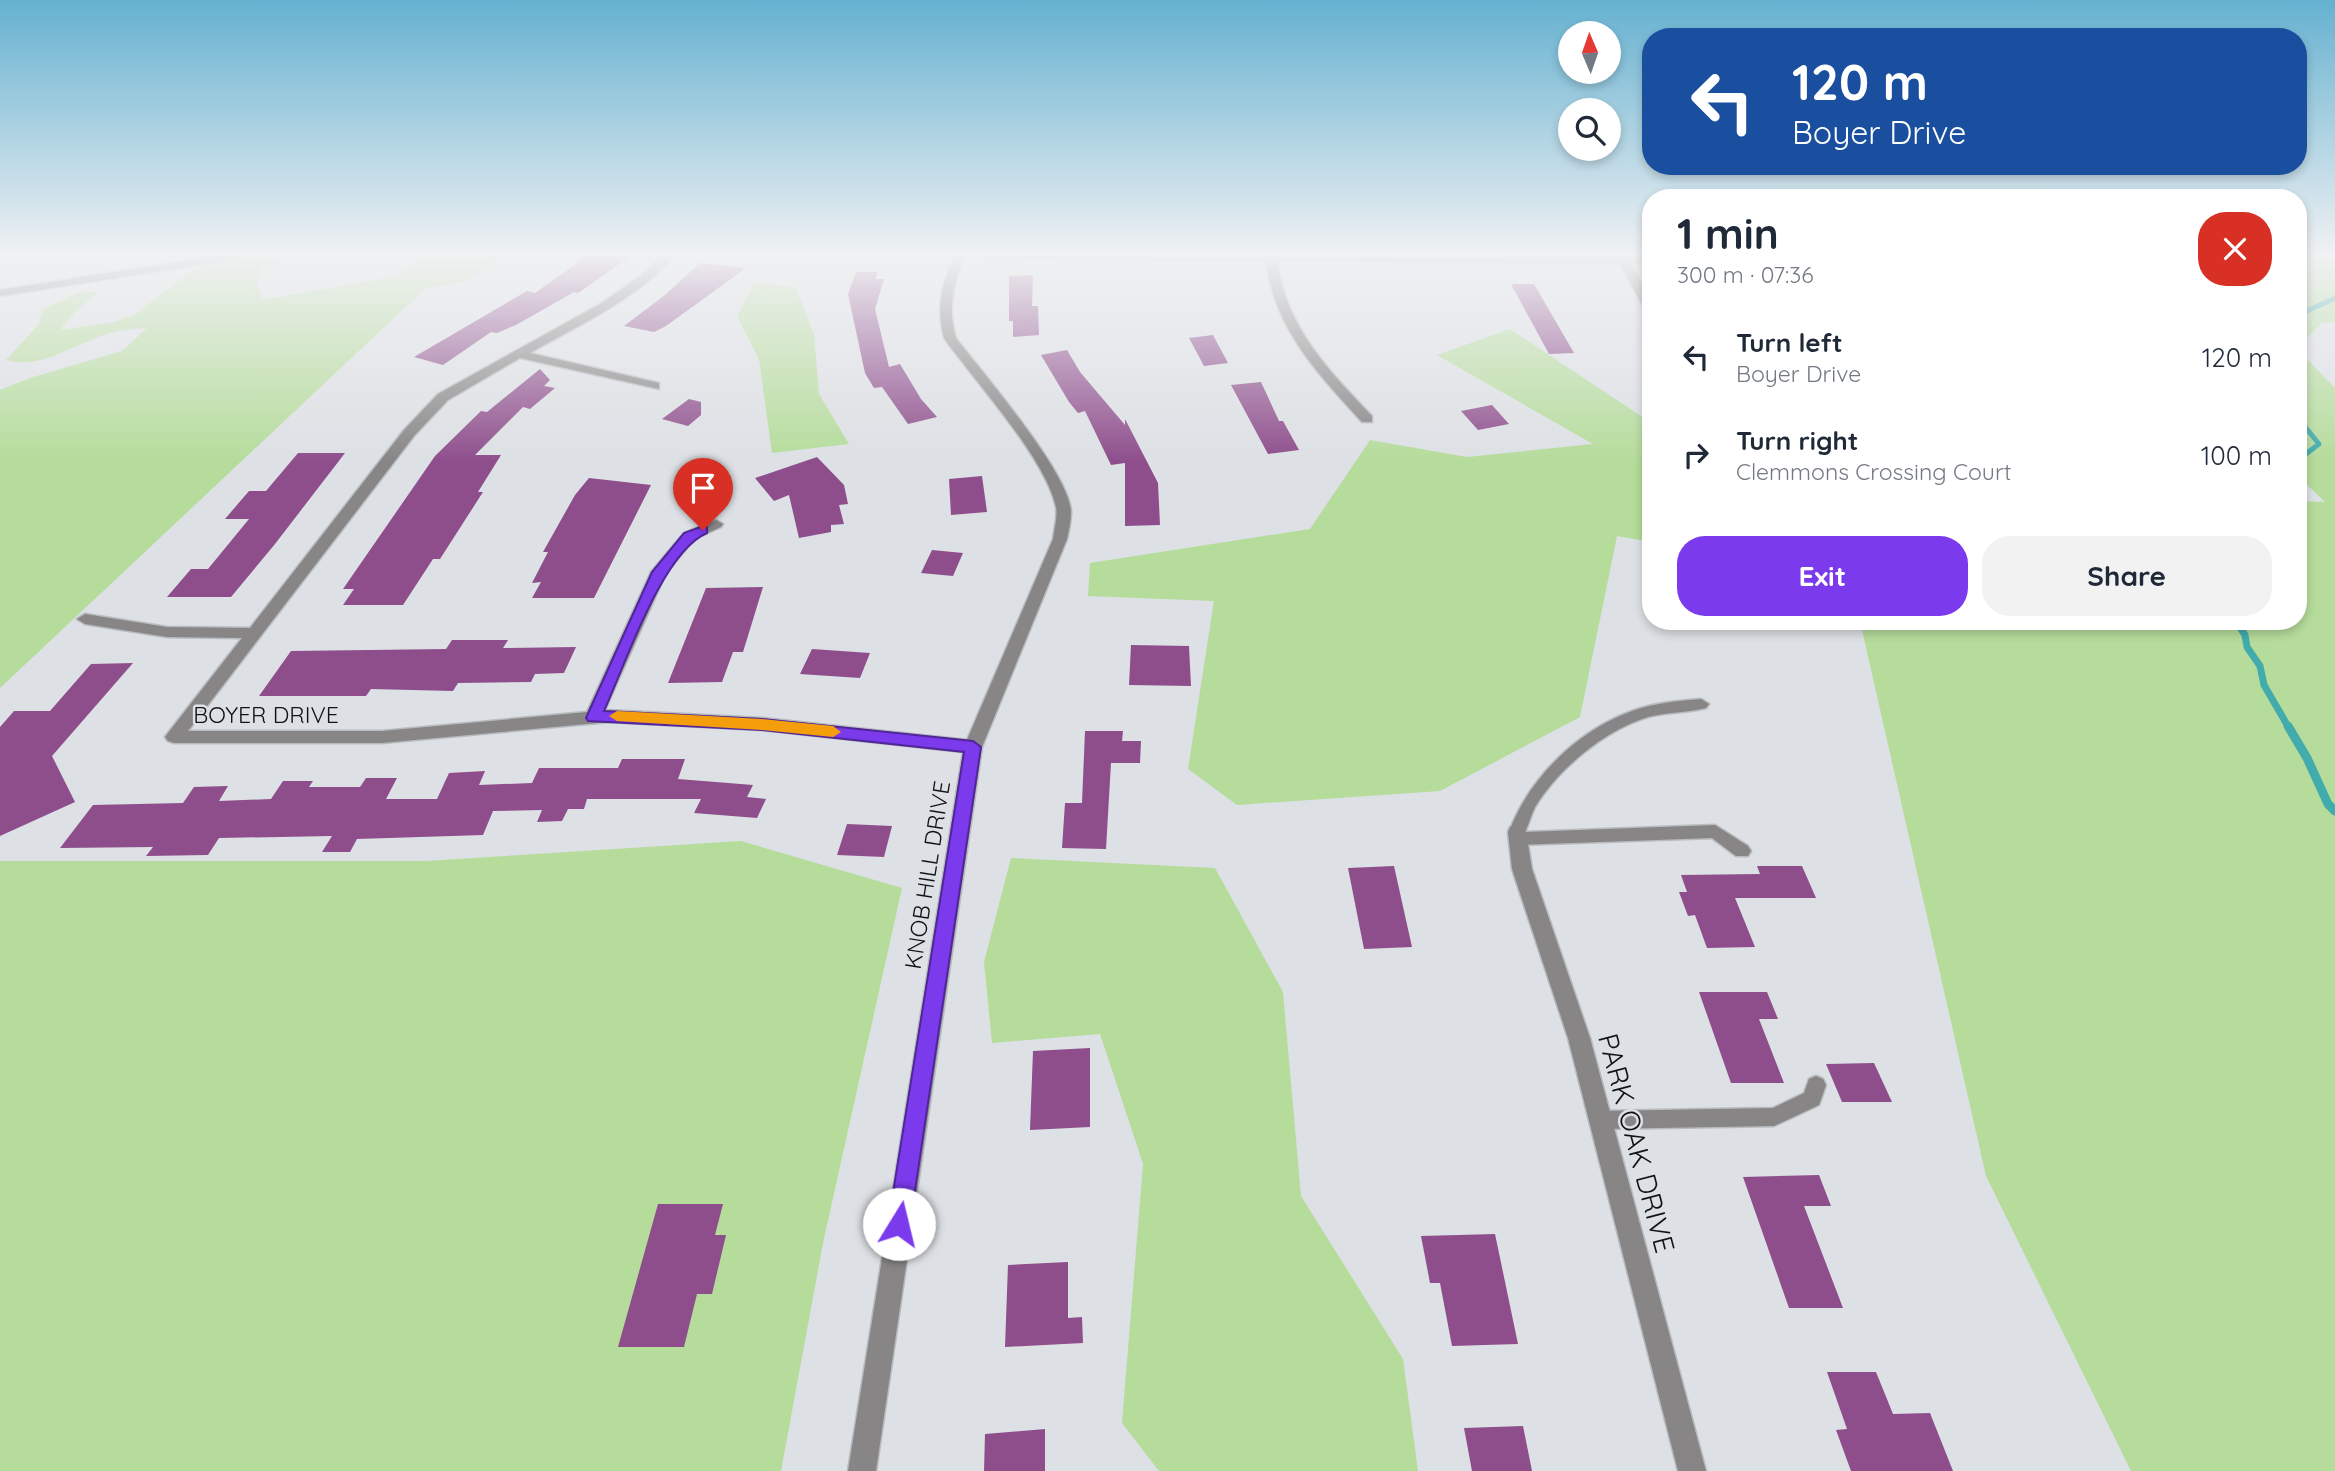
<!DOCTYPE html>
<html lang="en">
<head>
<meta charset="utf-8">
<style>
  :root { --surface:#fff; --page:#f2f2f3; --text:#1f2937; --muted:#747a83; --accent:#7c3aed }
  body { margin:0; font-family:Quicksand,sans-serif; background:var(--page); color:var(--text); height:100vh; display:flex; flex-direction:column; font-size:26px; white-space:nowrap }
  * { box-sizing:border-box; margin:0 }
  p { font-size:23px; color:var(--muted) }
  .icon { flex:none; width:38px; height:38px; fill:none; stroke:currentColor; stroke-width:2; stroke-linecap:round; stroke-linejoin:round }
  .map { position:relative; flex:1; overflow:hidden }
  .panel { position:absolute; left:1642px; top:189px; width:665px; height:441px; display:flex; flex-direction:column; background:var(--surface); border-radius:28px; box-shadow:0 4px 10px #0003 }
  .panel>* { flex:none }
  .top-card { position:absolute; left:1642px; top:28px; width:665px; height:147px; border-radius:28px; box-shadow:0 4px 10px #0003; background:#1a4fa0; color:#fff; overflow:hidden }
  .needle { width:46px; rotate:358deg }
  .buttons { position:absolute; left:1558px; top:21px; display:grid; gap:14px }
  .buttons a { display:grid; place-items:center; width:63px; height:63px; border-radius:50%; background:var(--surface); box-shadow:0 4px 10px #0003; font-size:35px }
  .pin { position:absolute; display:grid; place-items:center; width:60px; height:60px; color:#fff; margin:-72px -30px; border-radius:50% 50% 50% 0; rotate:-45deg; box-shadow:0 0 7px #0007 }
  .pin .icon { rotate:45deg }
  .me { position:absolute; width:77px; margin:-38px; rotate:9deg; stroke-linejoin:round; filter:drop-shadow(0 0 5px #0008) }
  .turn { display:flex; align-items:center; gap:24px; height:147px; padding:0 35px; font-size:32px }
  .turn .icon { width:91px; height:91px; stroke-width:2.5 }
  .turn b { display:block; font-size:49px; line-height:60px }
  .round { display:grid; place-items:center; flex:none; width:74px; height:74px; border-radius:28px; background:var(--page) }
  .headline { display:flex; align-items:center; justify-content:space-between; height:119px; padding:0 35px }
  h1 { font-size:42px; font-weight:800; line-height:52px }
  .primary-button { display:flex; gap:14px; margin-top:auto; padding:14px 35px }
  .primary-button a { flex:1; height:80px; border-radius:28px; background:var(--accent); color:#fff; font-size:28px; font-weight:800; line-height:80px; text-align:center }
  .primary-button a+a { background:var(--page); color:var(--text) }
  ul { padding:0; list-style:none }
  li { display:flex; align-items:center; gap:21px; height:98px; padding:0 35px }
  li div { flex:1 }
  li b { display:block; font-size:26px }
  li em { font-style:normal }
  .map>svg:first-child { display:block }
  .green { fill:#b5dc9b }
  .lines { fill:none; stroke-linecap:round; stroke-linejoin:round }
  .stream-far2 { stroke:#42acad; stroke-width:5 }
  .stream-far1 { stroke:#42acad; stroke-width:7 }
  .stream { stroke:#42acad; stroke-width:9 }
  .building { fill:#8e4e8c }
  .lane-casing { stroke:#b8bbbf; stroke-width:3 }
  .street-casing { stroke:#b8bbbf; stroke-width:3 }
  .lane { fill:#878585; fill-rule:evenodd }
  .street { fill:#878585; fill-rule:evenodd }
  .route { fill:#7c3aed; stroke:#51269a; stroke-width:2 }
  .slow { fill:#f59e0b }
  .labels { text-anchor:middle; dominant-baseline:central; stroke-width:5; stroke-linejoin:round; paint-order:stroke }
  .street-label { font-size:23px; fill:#111214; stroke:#dde0e4 }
  .near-street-label { font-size:28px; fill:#111214; stroke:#dde0e4 }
</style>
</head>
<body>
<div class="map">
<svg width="2335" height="1471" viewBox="0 0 2335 1471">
  <rect width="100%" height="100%" fill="#dde0e4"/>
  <g class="green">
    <path d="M261,256H280L279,264L263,266L257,280L261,300L392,277L413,264L416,256H501C471,281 464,284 426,288L0,688V390L30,378L122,351L147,328C134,329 117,330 104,335C73,345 40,370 6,360L39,324L43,309L82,291L97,293L74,313L60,330L115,322L136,314L196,267Z"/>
    <path d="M2298,256H2335V322L2322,323L2298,347Z"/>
    <path d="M755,283L795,287L814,334L819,394L849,444L772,453L759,359L737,316Z"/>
    <path d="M1510,329L1641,416L1650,415V542L1617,536L1580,717L1440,791L1237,805L1188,769L1214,601L1088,596L1090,563L1310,529L1370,440L1467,457L1593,444L1437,355Z"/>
    <path d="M2298,350L2335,388V1471H2131L1986,1176L1860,621H2298V501L2325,502L2298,476Z"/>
    <path d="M741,841L902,888L823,1243L781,1471H0V861H426Z"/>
    <path d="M1011,858L1215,868L1283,992L1301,1196L1403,1359L1418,1471H1159L1122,1423L1143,1164L1100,1034L992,1043L984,962Z"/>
  </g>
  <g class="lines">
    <g class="stream-far2">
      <path d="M2298,315L2335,298"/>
      <path d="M2298,418L2319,444L2298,460"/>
    </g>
    <path class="stream-far1" d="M2236,621L2245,635L2247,647L2260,666L2264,685L2289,728"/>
    <path class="stream" d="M2288,726L2307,758L2328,804L2335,811"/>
  </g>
  <g class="building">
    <path d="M587,256H631L578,293L574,292L516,325L497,333L491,332L443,365L414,357L527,291L535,293Z"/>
    <path d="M700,263L746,268L666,326L654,332L624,326L665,295Z"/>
    <path d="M856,272H878L875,279H884L875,309L889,367L900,364L921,399L937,417L908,424L882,387L874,388L865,373L848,294Z"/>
    <path d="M1033,275L1032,306H1038L1039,335L1013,337V321H1009V276Z"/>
    <path d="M1511,284H1534L1574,353L1549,354Z"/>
    <path d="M1213,335L1228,363L1204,366L1189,338Z"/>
    <path d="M1067,350L1080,372L1125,425V419L1158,483L1160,525L1125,526V463L1111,465L1085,411L1078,413L1069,402L1041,355Z"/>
    <path d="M540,369L550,380L544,386L555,388L530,409L523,407L475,455H501L478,492H483L440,559H433L403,605H343L354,589H343L435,456L481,411L487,412Z"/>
    <path d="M1261,382L1279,421H1283L1299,450L1268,454L1231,385Z"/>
    <path d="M689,399L701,402V415L688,426L662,419Z"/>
    <path d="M1492,405L1509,424L1478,430L1461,411Z"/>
    <path d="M298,453H345L275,544L231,597H167L191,569H208L249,519H225L249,491H266Z"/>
    <path d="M817,457L844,485L848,504L839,505L844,524L831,525V532L799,538L789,495L774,501L755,478Z"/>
    <path d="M982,476L987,512L951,515L949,479Z"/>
    <path d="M589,478L651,485L594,598H532L541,582L532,583L548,552H543L575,495Z"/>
    <path d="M932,550L963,553L953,576L921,573Z"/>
    <path d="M763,587L743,652H733L722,682L668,683L706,588Z"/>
    <path d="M452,640H508L503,648L576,647L564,673L535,674L531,682L458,683L453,691L371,689L366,696H259L291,651L446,649Z"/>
    <path d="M1131,645L1189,646L1191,686L1129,685Z"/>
    <path d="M812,649L870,653L860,678L800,674Z"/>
    <path d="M133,663L52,756L75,802L0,836V727L14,711H50L91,664Z"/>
    <path d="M1085,731H1123L1122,741H1141L1140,763H1111L1106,849L1062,848L1065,803H1082Z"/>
    <path d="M622,759H685L678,779L753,785L747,797L766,799L757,818L694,813L701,799H587L584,809H568L562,821L537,822L542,810L493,811L483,835L357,839L350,852H322L332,836L219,838L208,855L146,856L153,847L60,848L93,805L183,803L194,787L228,786L219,801L271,799L283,781H313L309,787H360L366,778H397L386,799H437L449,773L485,771L479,785L532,783L539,768H618Z"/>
    <path d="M847,824L892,826L884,857L837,855Z"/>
    <path d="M1394,866L1412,947L1364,949L1348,868Z"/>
    <path d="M1757,866H1802L1816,898H1735L1755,947L1707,948L1695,915L1688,916L1679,892H1687L1681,875L1760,874Z"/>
    <path d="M1699,992H1767L1778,1019H1759L1784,1083H1731Z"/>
    <path d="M1090,1048V1127L1030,1130L1033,1051Z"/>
    <path d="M1874,1063L1892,1102H1842L1826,1064Z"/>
    <path d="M1819,1175L1831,1206H1804L1843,1308H1789L1743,1177Z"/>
    <path d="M658,1204H723L715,1235H726L712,1294H697L684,1347H618Z"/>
    <path d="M1495,1234L1518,1344L1452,1346L1440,1283H1430L1421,1236Z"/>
    <path d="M1068,1262V1318L1082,1317L1083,1343L1005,1347L1008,1265Z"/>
    <path d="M1827,1372H1876L1893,1414L1930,1413L1953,1471H1851L1836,1430L1847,1429Z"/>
    <path d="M1523,1426L1532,1471H1472L1464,1428Z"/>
    <path d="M1045,1429V1471H984L985,1434Z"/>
  </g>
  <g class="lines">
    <defs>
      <g id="lane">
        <path d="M1701,699L1709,704L1706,708C1687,713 1667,712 1648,717C1605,730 1558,769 1535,807C1531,815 1529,824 1525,832L1715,825L1748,846L1751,851L1748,856H1736L1712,838L1518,845L1512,844L1509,832C1529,778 1577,731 1632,711C1654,703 1678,701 1701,699Z"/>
        <path d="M1816,1076L1823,1079L1826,1085L1819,1105L1774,1126L1600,1129L1593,1127L1590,1120L1593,1113L1600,1111L1773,1108L1804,1093L1809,1079Z"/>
      </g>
      <g id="street">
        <path d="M216,256H243L237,259L0,296V290Z"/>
        <path d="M662,256H675C637,299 579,325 530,353L659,383V389L520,358L448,400L414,436L188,731H382L587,712L651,572L684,533L716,520L723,524L721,527L694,539L666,573L605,710L762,718L967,740L1053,539C1054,529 1058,517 1056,507C1045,457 975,382 944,338C936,307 942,285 954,256H964C954,285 947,307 956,338C982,372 1070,474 1071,512C1071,521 1069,530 1067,539L982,747L876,1471H848L963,752L762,730L609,722L382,743H174L168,741L165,737L168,733L242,638L167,637L85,624L77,619L85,614L167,627L250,628L404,430L438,394L600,304L639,277Z"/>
        <path d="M985,256L1650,258V264H1631L1650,298V311L1644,308L1620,264L1277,261C1286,327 1328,370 1372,416V422H1362C1318,374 1274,328 1266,261L991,259Z"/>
        <path d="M1517,825L1524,827L1526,832L1532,869L1590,1038L1706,1471H1678L1568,1038L1512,869L1508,832L1510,827Z"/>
      </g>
    </defs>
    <use href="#lane" class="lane-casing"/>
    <use href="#street" class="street-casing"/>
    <use href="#lane" class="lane"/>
    <use href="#street" class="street"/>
  </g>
  <linearGradient id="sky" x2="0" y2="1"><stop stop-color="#65b1d0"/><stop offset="0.55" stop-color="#f0f1f3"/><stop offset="1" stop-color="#f0f1f3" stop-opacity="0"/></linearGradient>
  <rect width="2335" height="462" fill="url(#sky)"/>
  <path class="route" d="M703,526L707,527V533C662,552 625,665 604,711L762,719L973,741L981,747L910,1224L907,1231L899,1235L891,1231L888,1224L964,752L762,730L588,721L586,718L652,572L684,533Z"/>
  <path class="slow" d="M617,711L762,719L833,726L841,732L833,737L762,730L617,721L609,716Z"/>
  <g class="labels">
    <g class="street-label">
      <text x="266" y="714">BOYER DRIVE</text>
      <text transform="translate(927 875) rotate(-81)">KNOB HILL DRIVE</text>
    </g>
    <g class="near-street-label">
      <text transform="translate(1637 1143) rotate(75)">PARK OAK DRIVE</text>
    </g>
  </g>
</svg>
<div class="buttons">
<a><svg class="needle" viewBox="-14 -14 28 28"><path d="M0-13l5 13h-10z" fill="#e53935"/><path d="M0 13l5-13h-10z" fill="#747a83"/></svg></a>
<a><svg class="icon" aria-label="search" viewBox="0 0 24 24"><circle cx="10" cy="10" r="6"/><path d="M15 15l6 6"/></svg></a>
</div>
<div class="pin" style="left:703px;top:530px;background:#d93025"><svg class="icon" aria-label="arrive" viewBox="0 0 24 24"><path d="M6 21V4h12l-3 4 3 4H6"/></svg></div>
<svg class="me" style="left:899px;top:1224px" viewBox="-20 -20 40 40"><circle r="19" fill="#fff"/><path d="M0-13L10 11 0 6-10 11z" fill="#7c3aed"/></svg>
<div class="top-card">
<div class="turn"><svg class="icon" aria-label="left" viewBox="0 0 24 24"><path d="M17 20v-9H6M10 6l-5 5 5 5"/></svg><div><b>120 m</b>Boyer Drive</div></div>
</div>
<section class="panel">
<div class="headline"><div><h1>1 min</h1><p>300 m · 07:36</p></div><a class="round" style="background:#d93025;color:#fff"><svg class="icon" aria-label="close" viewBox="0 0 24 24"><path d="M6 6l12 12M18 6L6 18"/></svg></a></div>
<ul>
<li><svg class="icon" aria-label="left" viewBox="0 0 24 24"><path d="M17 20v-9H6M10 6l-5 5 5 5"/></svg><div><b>Turn left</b><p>Boyer Drive</p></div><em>120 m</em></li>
<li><svg class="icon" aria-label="right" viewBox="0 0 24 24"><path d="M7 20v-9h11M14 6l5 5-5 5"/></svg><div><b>Turn right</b><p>Clemmons Crossing Court</p></div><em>100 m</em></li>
</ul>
<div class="primary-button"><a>Exit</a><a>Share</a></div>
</section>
</div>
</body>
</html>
